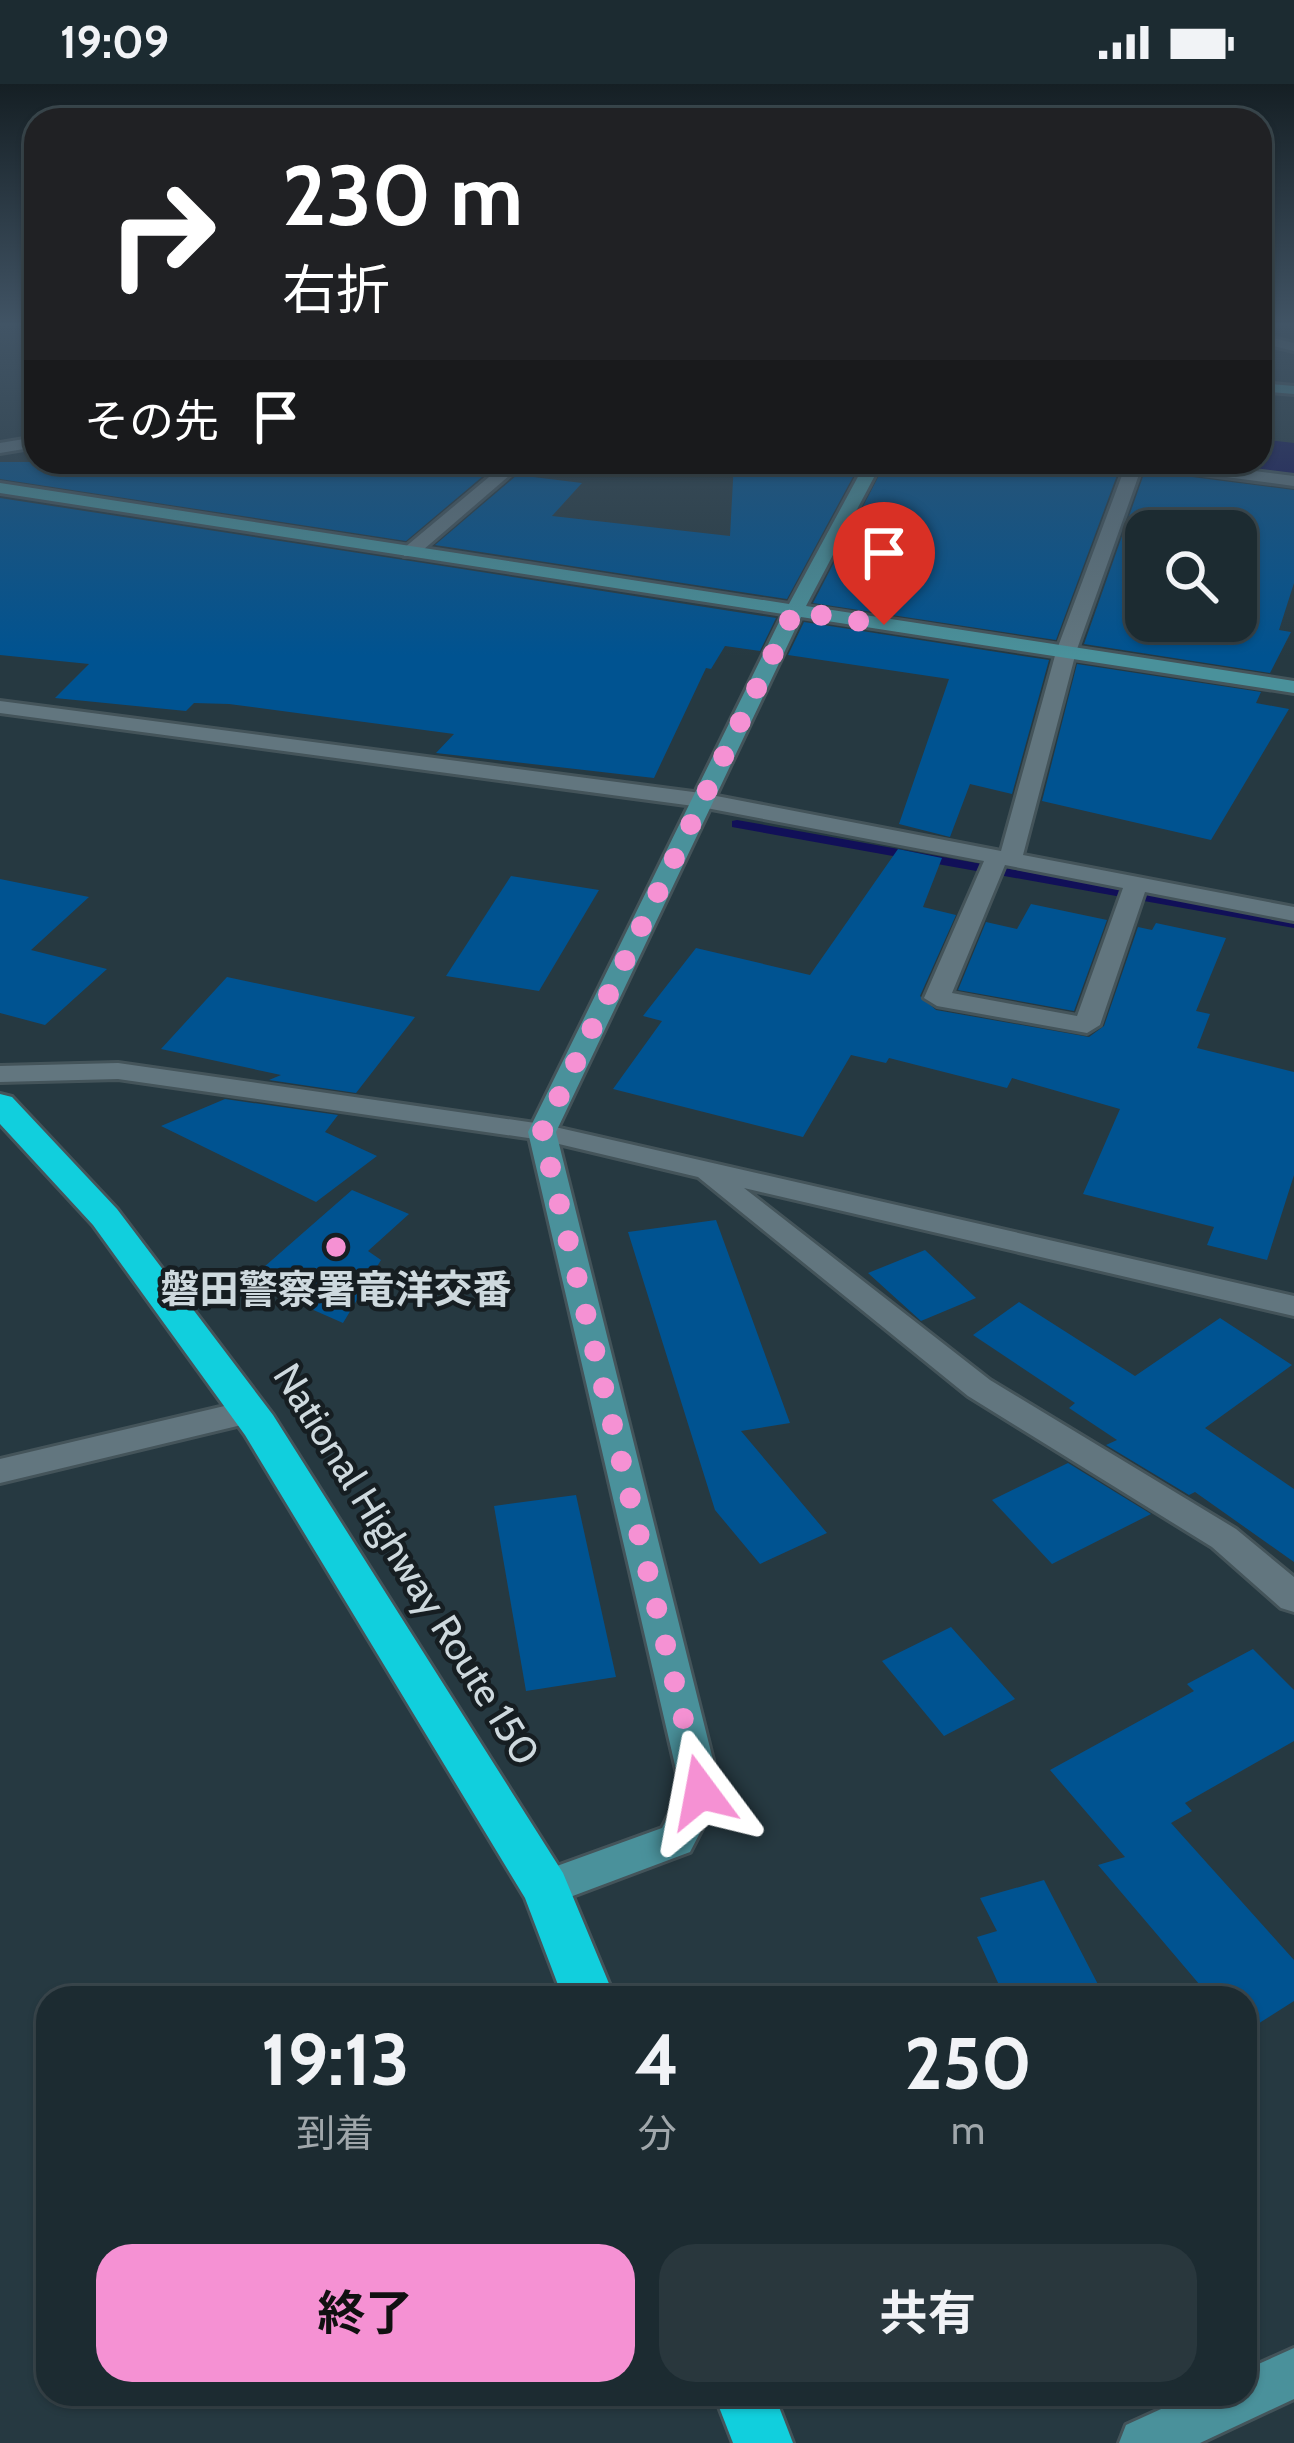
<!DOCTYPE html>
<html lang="ja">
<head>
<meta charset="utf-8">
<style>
  :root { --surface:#1c2b31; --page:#29373d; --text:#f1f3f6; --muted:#a0a7ab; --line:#3a474d; --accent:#f591d3 }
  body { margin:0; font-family:Cabin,"Noto Sans JP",sans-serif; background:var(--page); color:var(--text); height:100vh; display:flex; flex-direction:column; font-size:45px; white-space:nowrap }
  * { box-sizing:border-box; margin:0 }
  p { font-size:39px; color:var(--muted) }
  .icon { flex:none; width:66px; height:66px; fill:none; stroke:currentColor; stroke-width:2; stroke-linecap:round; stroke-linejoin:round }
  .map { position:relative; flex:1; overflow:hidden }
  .sheet { position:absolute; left:36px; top:1902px; width:1221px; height:420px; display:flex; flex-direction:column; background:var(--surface); border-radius:36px; box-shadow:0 3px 9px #0004,0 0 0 3px var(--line) }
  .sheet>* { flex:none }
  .banner { position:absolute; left:24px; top:24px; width:1248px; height:366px; border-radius:36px; box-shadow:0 3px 9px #0004,0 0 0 3px var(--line); background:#202124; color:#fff; overflow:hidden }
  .tools { position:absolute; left:1125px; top:426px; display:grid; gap:24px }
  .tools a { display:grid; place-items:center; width:132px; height:132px; border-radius:24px; background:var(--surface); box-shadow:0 3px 9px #0004,0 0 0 3px var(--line); font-size:60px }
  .pin { position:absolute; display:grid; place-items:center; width:102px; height:102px; color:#fff; margin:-123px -51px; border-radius:50% 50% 50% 0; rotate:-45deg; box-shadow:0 0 12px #0007 }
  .pin .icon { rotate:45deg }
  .me { position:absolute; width:132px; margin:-66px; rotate:347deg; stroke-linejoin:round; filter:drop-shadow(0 0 9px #0008) }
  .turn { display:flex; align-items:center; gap:42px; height:252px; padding:0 60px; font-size:54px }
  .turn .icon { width:156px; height:156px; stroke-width:2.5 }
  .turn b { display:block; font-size:84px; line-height:102px }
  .then { display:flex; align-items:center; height:114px; padding:0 60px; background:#0003; gap:24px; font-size:45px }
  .eta { display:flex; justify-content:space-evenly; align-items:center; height:204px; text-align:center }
  .eta b { font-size:72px; font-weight:700; line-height:84px }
  .primary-button { display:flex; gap:24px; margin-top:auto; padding:24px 60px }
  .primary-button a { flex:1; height:138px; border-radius:36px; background:var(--accent); color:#111; font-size:48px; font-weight:700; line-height:138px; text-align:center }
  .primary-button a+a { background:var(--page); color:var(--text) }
  .status { display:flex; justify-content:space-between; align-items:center; height:84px; padding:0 60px; background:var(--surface); direction:ltr }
  .status svg { height:33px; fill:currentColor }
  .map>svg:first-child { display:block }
  .green { fill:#0f6683 }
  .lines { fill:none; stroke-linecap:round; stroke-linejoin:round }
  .stream { fill:#111058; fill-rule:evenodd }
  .river { fill:#111058; fill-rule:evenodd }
  .building { fill:#005391; fill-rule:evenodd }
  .street-casing { stroke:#44545a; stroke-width:6 }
  .secondary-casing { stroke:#44545a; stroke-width:6 }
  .highway-casing { stroke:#44545a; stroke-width:6 }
  .street { fill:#62767f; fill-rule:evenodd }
  .secondary { fill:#4a919b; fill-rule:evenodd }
  .highway { fill:#11cfdd; fill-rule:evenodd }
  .route { stroke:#f591d3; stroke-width:21; stroke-dasharray:0 37.8 }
  .poi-dot { fill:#f591d3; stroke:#161e22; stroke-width:4.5 }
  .labels { text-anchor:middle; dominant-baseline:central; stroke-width:9; stroke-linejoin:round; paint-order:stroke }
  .poi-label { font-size:39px; font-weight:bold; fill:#ced9de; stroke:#161e22 }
  .street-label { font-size:39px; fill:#ced9de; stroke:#161e22 }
</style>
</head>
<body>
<div class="status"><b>19:09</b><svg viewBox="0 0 49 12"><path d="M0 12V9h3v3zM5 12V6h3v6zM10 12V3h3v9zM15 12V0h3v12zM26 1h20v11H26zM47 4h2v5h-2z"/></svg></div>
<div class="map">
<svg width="1294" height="2359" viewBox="0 0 1294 2359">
  <rect width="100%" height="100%" fill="#263941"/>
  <path class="green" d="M1260,359L1294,363V397L1147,378H1260Z"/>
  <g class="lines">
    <path class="stream" d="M737,736L1294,836V844L732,743V737Z"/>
    <path class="river" d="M1260,355L1294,359V397L1238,387L1231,378H1260Z"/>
  </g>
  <g class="building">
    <path d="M0,378H422L489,387L406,457L0,395Z"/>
    <path d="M734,378H861L787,515L435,461L517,391L582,399L552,432L730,452Z"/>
    <path d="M886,378L1120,383L1056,556L813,519Z"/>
    <path d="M1145,387L1294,406V499L1279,546L1291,548L1270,589L1084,560ZM1146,447H1236V537H1146Z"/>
    <path d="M0,414L404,476L776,534L760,567L725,562L711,585L706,584L654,694L436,669L454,650L229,620L194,619L186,627L55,614L89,580L0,571Z"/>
    <path d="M804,538L1049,576L1012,710L970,700L950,753L899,740L949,595L788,571Z"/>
    <path d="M1077,580L1261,608L1256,619L1289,625L1211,756L1042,717Z"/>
    <path d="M898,765L942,774L923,823L956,831L920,912L936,926L1089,953L1104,942L1138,843L1152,846L1156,839L1226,854L1196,927L1210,930L1197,964L1294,988V1091L1267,1176L1207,1161L1214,1143L1083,1110L1120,1025L1012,994L1007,1004L889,974L886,979L851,971L803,1053L613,1005L662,937L643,932L696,864L810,891Z"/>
    <path d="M511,792L599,806L539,907L446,892Z"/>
    <path d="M0,795L89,813L31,866L107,885L45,941L0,929Z"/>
    <path d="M1031,820L1107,836L1074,927L958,906L986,838L1017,845Z"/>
    <path d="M227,893L415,933L356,1009L269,996L281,991L161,965Z"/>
    <path d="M225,1015L338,1031L325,1048L377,1072L316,1118L161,1042Z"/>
    <path d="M352,1106L409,1130L368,1167L381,1176L343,1239L248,1197Z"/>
    <path d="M716,1136L790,1339L741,1347L827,1449L760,1480L715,1426L628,1148Z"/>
    <path d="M925,1166L976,1214L921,1237L868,1189Z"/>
    <path d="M1019,1218L1135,1292L1220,1234L1292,1281L1205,1344L1294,1405V1478L1195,1408L1189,1411L1106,1361L1117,1356L1069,1324L1075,1319L973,1251Z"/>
    <path d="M1068,1379L1151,1430L1052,1480L992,1416Z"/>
    <path d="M576,1411L616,1593L526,1607L494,1422Z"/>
    <path d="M951,1543L1015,1615L944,1652L882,1577Z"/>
    <path d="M1253,1565L1294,1606V1657L1185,1719L1192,1727L1171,1739L1294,1876V1917L1245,1948V1914H1211L1098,1781L1125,1773L1050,1686L1194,1607L1187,1600Z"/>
    <path d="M1044,1796L1105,1914H1005L977,1853L997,1847L980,1814Z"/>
  </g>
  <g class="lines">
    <defs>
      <g id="street">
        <path d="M1260,251L1294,259V267L1260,259Z"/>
        <path d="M36,353V363L0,369V359Z"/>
        <path d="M507,378H525L416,472H404V464Z"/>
        <path d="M1127,378H1185L1294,392V402L1142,382L1076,568L1023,771L1294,823V837L1145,808L1100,941L1087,949L937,922L924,914L984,777L701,723L0,629V617L701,709L1001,767L1056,568ZM1005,781L1123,804L1077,932L952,909Z"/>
        <path d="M118,979L542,1040L1294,1212V1232L744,1104L990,1296L1236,1445L1294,1493V1528L1281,1524L1212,1463L968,1312L698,1093L542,1056L118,995L0,998V982Z"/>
        <path d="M250,1316L262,1320L266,1328L262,1336L0,1399V1375Z"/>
      </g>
      <g id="secondary">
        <path d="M1260,299L1294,302V310L1260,307Z"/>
        <path d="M866,378H882L806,522L1294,597V609L801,533L556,1048L721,1708L690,1768L546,1822L532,1817L526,1804L532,1791L662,1744L681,1707L528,1048L783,530L0,409V399L789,520Z"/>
        <path d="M1294,2264V2315L1200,2359H1119L1126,2341L1194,2310H1245V2286Z"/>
      </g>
      <g id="highway">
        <path d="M0,1010L12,1013L117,1125L273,1331L563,1789L615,1914H563L525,1814L245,1351L93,1141L0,1040Z"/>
        <path d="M714,2310H774L793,2359H733Z"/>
      </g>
    </defs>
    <use href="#street" class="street-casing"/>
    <use href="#secondary" class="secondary-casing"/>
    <use href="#highway" class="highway-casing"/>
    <use href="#street" class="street"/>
    <use href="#secondary" class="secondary"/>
    <use href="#highway" class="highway"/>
  </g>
  <linearGradient id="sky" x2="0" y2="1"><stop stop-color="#151f24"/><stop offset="0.42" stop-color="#415465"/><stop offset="1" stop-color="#415465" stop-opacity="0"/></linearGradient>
  <rect width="1294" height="573" fill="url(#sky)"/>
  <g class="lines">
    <path class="route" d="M701,1708L542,1048L794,527L884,541"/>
  </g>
  <circle class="poi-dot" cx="336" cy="1163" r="12"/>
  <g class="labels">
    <g class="poi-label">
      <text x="336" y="1205">磐田警察署竜洋交番</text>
    </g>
    <g class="street-label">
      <text transform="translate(407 1480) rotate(58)">National Highway Route 150</text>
    </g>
  </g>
</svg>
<div class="tools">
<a><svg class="icon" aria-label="search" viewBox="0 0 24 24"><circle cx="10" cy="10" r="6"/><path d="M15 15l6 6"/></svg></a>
</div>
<div class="pin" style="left:884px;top:541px;background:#d93025"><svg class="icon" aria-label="arrive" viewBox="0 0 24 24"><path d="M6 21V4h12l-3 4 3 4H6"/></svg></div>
<svg class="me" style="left:701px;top:1708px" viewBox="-20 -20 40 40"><path d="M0-17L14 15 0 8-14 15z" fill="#f591d3" stroke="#fff" stroke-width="4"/></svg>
<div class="banner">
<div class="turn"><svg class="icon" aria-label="right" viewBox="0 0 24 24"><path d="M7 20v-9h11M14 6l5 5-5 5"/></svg><div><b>230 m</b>右折</div></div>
<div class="then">その先<svg class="icon" aria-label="arrive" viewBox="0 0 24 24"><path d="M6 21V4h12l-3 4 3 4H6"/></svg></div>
</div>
<section class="sheet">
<div class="eta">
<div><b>19:13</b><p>到着</p></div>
<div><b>4</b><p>分</p></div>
<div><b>250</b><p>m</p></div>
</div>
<div class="primary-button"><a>終了</a><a>共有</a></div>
</section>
</div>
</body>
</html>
